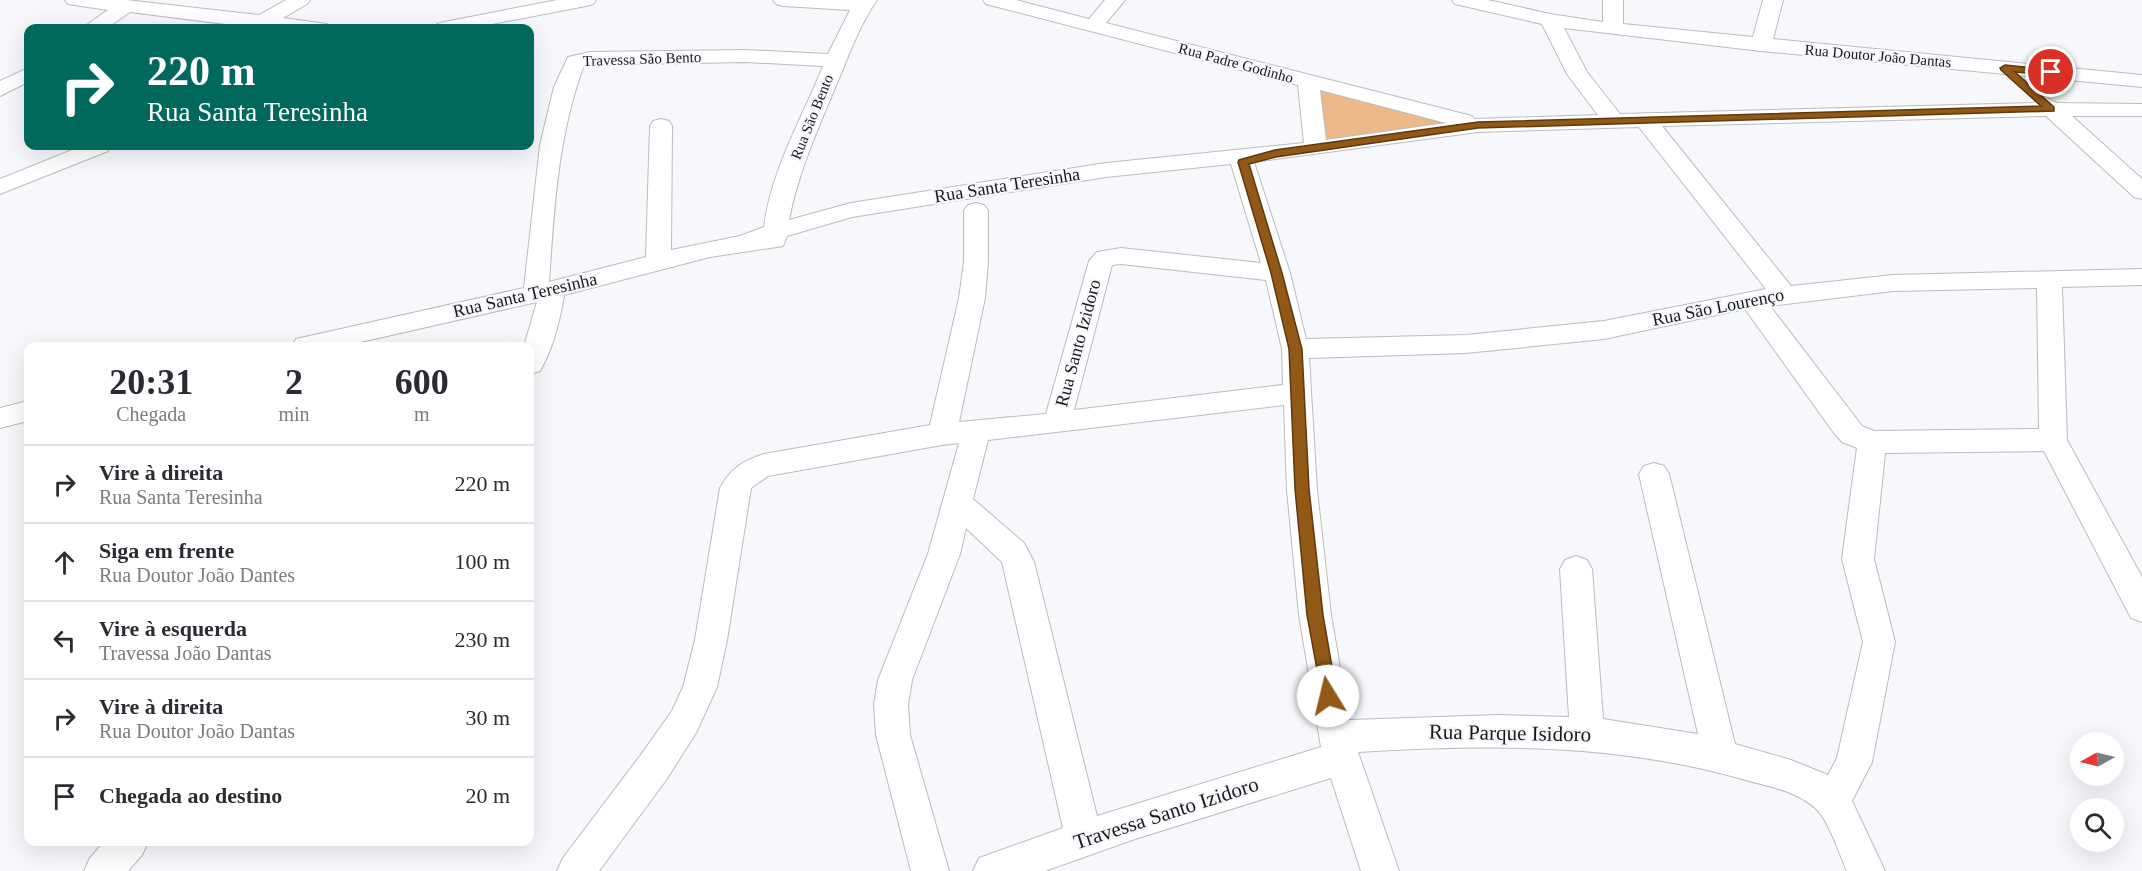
<!DOCTYPE html>
<html lang="pt">
<head>
<meta charset="utf-8">
<style>
  :root { --surface:#fff; --page:#f2f2f3; --text:#2b2b33; --muted:#7c7c81; --line:#e1e1e2 }
  body { margin:0; font-family:Georgia,serif; background:var(--page); color:var(--text); height:100vh; display:flex; flex-direction:column; font-size:22px; white-space:nowrap }
  * { box-sizing:border-box; margin:0 }
  p { font-size:20px; color:var(--muted) }
  .icon { flex:none; width:33px; height:33px; fill:none; stroke:currentColor; stroke-width:2; stroke-linecap:round; stroke-linejoin:round }
  .map { position:relative; flex:1; overflow:hidden }
  .sheet { position:absolute; left:24px; top:342px; width:510px; height:504px; display:flex; flex-direction:column; background:var(--surface); border-radius:12px; box-shadow:0 6px 24px #0002 }
  .sheet>* { flex:none }
  .top-card { position:absolute; left:24px; top:24px; width:510px; height:126px; border-radius:12px; box-shadow:0 6px 24px #0002; background:#00695c; color:#fff; overflow:hidden }
  .needle { width:39px; rotate:262deg }
  .buttons { position:absolute; left:2070px; top:732px; display:grid; gap:12px }
  .buttons a { display:grid; place-items:center; width:54px; height:54px; border-radius:50%; background:var(--surface); box-shadow:0 6px 24px #0002; font-size:30px }
  .pin { position:absolute; display:grid; place-items:center; width:51px; height:51px; color:#fff; margin:-26px; border:3px solid #fff; border-radius:50%; box-shadow:0 2px 6px #0007 }
  .me { position:absolute; width:66px; margin:-33px; rotate:351deg; stroke-linejoin:round; filter:drop-shadow(0 0 4px #0008) }
  .turn { display:flex; align-items:center; gap:21px; height:126px; padding:0 24px; font-size:27px }
  .turn .icon { width:78px; height:78px; stroke-width:2.5 }
  .turn b { display:block; font-size:42px; line-height:51px }
  .eta { display:flex; justify-content:space-evenly; align-items:center; height:102px; text-align:center }
  .eta b { font-size:36px; font-weight:700; line-height:42px }
  ul { padding:0; list-style:none }
  li { display:flex; align-items:center; gap:18px; height:78px; padding:0 24px; border-top:2px solid var(--line) }
  li div { flex:1 }
  li b { display:block; font-size:22px }
  li em { font-style:normal }
  .map>svg:first-child { display:block }
  .green { fill:#ecb888 }
  .lines { fill:none; stroke-linecap:round; stroke-linejoin:round }
  .minor-casing { stroke:#babcbf; stroke-width:2 }
  .minor { fill:#fff; fill-rule:evenodd }
  .route { fill:#925815; stroke:#5f390e; stroke-width:1.5 }
  .labels { text-anchor:middle; dominant-baseline:central; stroke-width:4.5; stroke-linejoin:round; paint-order:stroke }
  .far-street-label { font-size:15px; fill:#191a1b; stroke:#f6f8fb }
  .street-label { font-size:18px; fill:#191a1b; stroke:#f6f8fb }
  .near-street-label { font-size:21px; fill:#191a1b; stroke:#f6f8fb }
</style>
</head>
<body>
<div class="map">
<svg width="2142" height="871" viewBox="0 0 2142 871">
  <rect width="100%" height="100%" fill="#f6f8fb"/>
  <path class="green" d="M1314,86L1459,124L1323,143Z"/>
  <g class="lines">
    <defs>
      <g id="minor">
        <path d="M65,0H126L259,15L286,0H310L307,4L283,18L327,24L330,28H257L130,12L107,28H85L88,24L108,10L68,4Z"/>
        <path d="M557,0H596L593,4L586,6L471,28H434L437,24L444,22Z"/>
        <path d="M773,0H877C858,27 848,58 835,88C817,131 798,173 789,220L851,203L1106,163L1304,143L1298,85L986,4L983,0H1016L1089,19L1105,0H1125L1106,23L1472,116L1474,119L1598,115L1567,74L1542,24L1455,4L1452,0H1488L1550,14L1603,22V0H1623V24L1753,37L1763,0H1783L1773,39L2142,75V87L1761,51L1564,28L1587,72L1620,114L2034,103L2037,98L2045,97L2057,103L2142,104V116H2072L2142,179V199L2134,197L2046,116L1662,126L1791,286L1893,275L2142,269V285L2062,287L2067,440L2142,577V622L2131,618L2044,451L1885,453L1874,559L1895,642L1872,762L1852,801L1885,871H1847C1839,853 1828,818 1814,807C1794,790 1766,786 1742,779C1616,743 1487,744 1358,752L1399,871H1361L1331,778L1135,839L1045,871H973L979,858L1063,828L1002,562L966,528L960,554L912,680L908,705L910,735L949,871H911L876,735L874,705L878,680L928,554L959,443L942,445L768,476L751,488L727,640L717,687L696,733L666,780L599,871H557L563,858L640,756L672,711L683,687L695,640L720,488C731,468 743,461 764,454L930,425L959,298L964,262V210L968,205L976,203L984,205L988,210V262L985,298L959,422L1046,414L1089,261L1097,252L1121,248L1261,263L1231,164L1106,177L852,217L787,236L783,246L710,257L564,295C560,321 553,348 540,371L530,374V346H524L537,302L343,346H292L296,339L305,337L524,288L540,145L554,87L568,57L590,52L745,50L828,54L850,10L783,6L776,4ZM745,62L823,66C802,119 771,170 764,227L740,236L671,250L672,126L669,121L661,119L653,121L650,126L646,257L549,282C554,208 558,135 584,65ZM1320,90L1446,123L1326,140ZM1639,127L1766,289L1604,321L1466,335L1306,339L1290,273L1254,162L1478,132ZM1121,264L1266,280L1282,349L1283,385L1074,410L1112,265ZM2037,288L2039,429L1874,431L1862,426L1770,306L1893,291ZM1745,309L1834,433L1842,442L1857,448L1842,559L1863,642L1837,758L1828,775L1791,760L1735,744L1669,474L1664,466L1654,463L1644,466L1639,474L1698,734L1603,719L1592,569L1587,560L1576,556L1565,560L1560,569L1569,717L1498,715L1349,720L1331,615L1317,490L1309,358L1466,353L1604,339ZM1284,405L1287,490L1299,615L1321,747L1097,816L1034,562L1024,543L973,499L988,440Z"/>
        <path d="M28,68V82L0,96V81Z"/>
        <path d="M82,146H111L108,151L0,194V179Z"/>
        <path d="M28,401V421L0,428V408Z"/>
        <path d="M104,842H148L142,855L128,871H84L90,858Z"/>
      </g>
    </defs>
    <use href="#minor" class="minor-casing"/>
    <use href="#minor" class="minor"/>
  </g>
  <path class="route" d="M2005,65L2054,70L2056,72L2051,75L2015,72L2054,107V111L1478,128L1276,157L1249,164L1282,273L1302,349L1309,489L1323,615L1337,696L1334,702L1328,704L1323,702L1307,615L1295,489L1289,349L1271,273L1238,162L1239,160L1275,150L1478,122L2041,106L2001,70L2000,68Z"/>
  <g class="labels">
    <g class="far-street-label">
      <text transform="translate(1878 56) rotate(5)">Rua Doutor João Dantas</text>
      <text transform="translate(642 59) rotate(-2)">Travessa São Bento</text>
      <text transform="translate(1236 63) rotate(15)">Rua Padre Godinho</text>
      <text transform="translate(812 117) rotate(-68)">Rua São Bento</text>
    </g>
    <g class="street-label">
      <text transform="translate(1007 185) rotate(-9)">Rua Santa Teresinha</text>
      <text transform="translate(525 295) rotate(-13)">Rua Santa Teresinha</text>
      <text transform="translate(1718 307) rotate(-11)">Rua São Lourenço</text>
      <text transform="translate(1078 343) rotate(-75)">Rua Santo Izidoro</text>
    </g>
    <g class="near-street-label">
      <text transform="translate(1510 733) rotate(1)">Rua Parque Isidoro</text>
      <text transform="translate(1166 813) rotate(-18)">Travessa Santo Izidoro</text>
    </g>
  </g>
</svg>
<div class="buttons">
<a><svg class="needle" viewBox="-14 -14 28 28"><path d="M0-13l5 13h-10z" fill="#e53935"/><path d="M0 13l5-13h-10z" fill="#7c7c81"/></svg></a>
<a><svg class="icon" aria-label="search" viewBox="0 0 24 24"><circle cx="10" cy="10" r="6"/><path d="M15 15l6 6"/></svg></a>
</div>
<div class="pin" style="left:2051px;top:72px;background:#d93025"><svg class="icon" aria-label="arrive" viewBox="0 0 24 24"><path d="M6 21V4h12l-3 4 3 4H6"/></svg></div>
<svg class="me" style="left:1328px;top:696px" viewBox="-20 -20 40 40"><circle r="19" fill="#fff"/><path d="M0-13L10 11 0 6-10 11z" fill="#925815"/></svg>
<div class="top-card">
<div class="turn"><svg class="icon" aria-label="right" viewBox="0 0 24 24"><path d="M7 20v-9h11M14 6l5 5-5 5"/></svg><div><b>220 m</b>Rua Santa Teresinha</div></div>
</div>
<section class="sheet">
<div class="eta">
<div><b>20:31</b><p>Chegada</p></div>
<div><b>2</b><p>min</p></div>
<div><b>600</b><p>m</p></div>
</div>
<ul>
<li><svg class="icon" aria-label="right" viewBox="0 0 24 24"><path d="M7 20v-9h11M14 6l5 5-5 5"/></svg><div><b>Vire à direita</b><p>Rua Santa Teresinha</p></div><em>220 m</em></li>
<li><svg class="icon" aria-label="ahead" viewBox="0 0 24 24"><path d="M12 20V5M6 11l6-6 6 6"/></svg><div><b>Siga em frente</b><p>Rua Doutor João Dantes</p></div><em>100 m</em></li>
<li><svg class="icon" aria-label="left" viewBox="0 0 24 24"><path d="M17 20v-9H6M10 6l-5 5 5 5"/></svg><div><b>Vire à esquerda</b><p>Travessa João Dantas</p></div><em>230 m</em></li>
<li><svg class="icon" aria-label="right" viewBox="0 0 24 24"><path d="M7 20v-9h11M14 6l5 5-5 5"/></svg><div><b>Vire à direita</b><p>Rua Doutor João Dantas</p></div><em>30 m</em></li>
<li><svg class="icon" aria-label="arrive" viewBox="0 0 24 24"><path d="M6 21V4h12l-3 4 3 4H6"/></svg><div><b>Chegada ao destino</b></div><em>20 m</em></li>
</ul>
</section>
</div>
</body>
</html>
